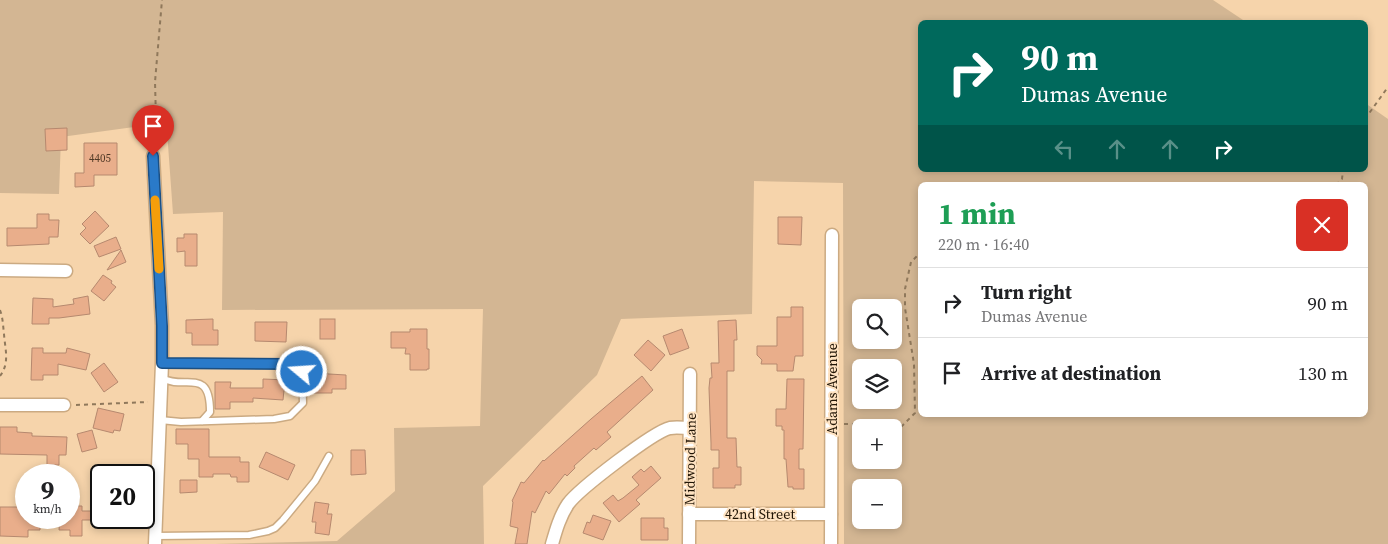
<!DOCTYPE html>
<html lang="en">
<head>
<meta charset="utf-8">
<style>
  :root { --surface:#fff; --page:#f2f2f2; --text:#202124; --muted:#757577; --line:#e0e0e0 }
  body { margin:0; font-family:"Source Serif 4",serif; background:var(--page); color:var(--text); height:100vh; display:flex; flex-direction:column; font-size:19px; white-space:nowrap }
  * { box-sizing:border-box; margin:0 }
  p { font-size:16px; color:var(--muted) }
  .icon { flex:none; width:28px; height:28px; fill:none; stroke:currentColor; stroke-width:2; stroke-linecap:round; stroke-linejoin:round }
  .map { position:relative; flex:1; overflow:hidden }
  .drawer { position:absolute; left:918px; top:182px; width:450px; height:235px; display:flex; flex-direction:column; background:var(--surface); border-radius:8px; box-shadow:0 2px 8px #0003 }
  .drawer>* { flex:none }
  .top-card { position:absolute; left:918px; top:20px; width:450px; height:152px; border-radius:8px; box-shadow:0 2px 8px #0003; background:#00695c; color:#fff; overflow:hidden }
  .controls { position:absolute; left:852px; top:299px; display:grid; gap:10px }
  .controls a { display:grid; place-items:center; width:50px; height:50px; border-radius:8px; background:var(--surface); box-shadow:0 2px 8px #0003; font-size:25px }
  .speed { position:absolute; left:15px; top:464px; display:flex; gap:10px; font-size:25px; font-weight:700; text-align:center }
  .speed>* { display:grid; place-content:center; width:65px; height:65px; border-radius:50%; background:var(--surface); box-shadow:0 2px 8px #0003; line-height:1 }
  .speed small { font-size:12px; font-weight:400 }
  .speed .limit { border:2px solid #111; border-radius:8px; background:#fff; color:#111 }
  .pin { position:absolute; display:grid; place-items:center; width:42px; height:42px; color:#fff; margin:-51px -21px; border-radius:50% 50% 50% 0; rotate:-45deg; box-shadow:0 0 5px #0007 }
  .pin .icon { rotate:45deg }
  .me { position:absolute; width:55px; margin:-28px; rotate:288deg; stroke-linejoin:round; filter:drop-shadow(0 0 4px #0008) }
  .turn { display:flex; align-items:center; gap:18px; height:105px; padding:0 20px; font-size:22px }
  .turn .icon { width:65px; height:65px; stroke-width:2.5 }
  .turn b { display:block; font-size:35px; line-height:42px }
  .lanes { display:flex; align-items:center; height:48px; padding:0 20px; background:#0003; justify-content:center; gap:25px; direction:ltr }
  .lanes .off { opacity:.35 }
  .round { display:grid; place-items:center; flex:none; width:52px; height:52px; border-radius:8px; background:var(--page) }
  .head { display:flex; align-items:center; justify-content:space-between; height:85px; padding:0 20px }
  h1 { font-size:30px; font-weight:700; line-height:38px; color:#1e9e55 }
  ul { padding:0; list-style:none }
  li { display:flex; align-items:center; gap:15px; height:70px; padding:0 20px; border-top:1px solid var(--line) }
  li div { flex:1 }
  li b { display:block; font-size:19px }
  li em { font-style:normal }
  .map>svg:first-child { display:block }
  .green { fill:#d3b693; fill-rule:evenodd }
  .building { fill:#e9ae8b; stroke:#b6896f }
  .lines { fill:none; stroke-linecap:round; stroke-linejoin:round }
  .service-casing { stroke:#cbaa82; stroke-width:9 }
  .minor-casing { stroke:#cbaa82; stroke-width:15 }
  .path { stroke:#8f785b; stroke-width:2; stroke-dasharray:4 4; stroke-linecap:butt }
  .service { stroke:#fff; stroke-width:6 }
  .minor { stroke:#fff; stroke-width:12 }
  .route-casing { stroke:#1b4f83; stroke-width:12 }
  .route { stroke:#2a7ac9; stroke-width:9 }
  .slow { stroke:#f59e0b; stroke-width:9 }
  .labels { text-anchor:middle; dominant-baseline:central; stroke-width:4; stroke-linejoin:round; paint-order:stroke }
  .number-label { font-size:11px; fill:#523a26 }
  .street-label { font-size:14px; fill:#201405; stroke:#fee2c1 }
</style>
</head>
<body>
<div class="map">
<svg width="1388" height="544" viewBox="0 0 1388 544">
  <rect width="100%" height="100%" fill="#f6d4ab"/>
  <path class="green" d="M0,0H1213L1246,22H920V170H1365V103L1388,119V544H844L843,183L754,181L752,314L621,319L597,375L483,486L484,544H215L337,541L395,491L394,428L480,426L483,309L222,310L223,212L173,214L167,131L134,127L61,137L59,194L0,193ZM920,185H1365V415H920ZM861,308H894V340H861ZM861,368H894V400H861ZM861,428H894V460H861ZM861,488H894V520H861Z"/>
  <g class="building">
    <path d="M67,128V150L46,151L45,129Z"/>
    <path d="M84,143H117V175H94V186L75,187V173H84Z"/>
    <path d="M95,211L109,226L90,244L80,234L86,228L82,224Z"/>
    <path d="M37,214H49V220H59L58,237H49V244L7,246V228H37Z"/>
    <path d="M778,217H802L801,245L778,244Z"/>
    <path d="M184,234H197V266H185V251L177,252V238H184Z"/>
    <path d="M116,237L121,249L99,257L94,246Z"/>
    <path d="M121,250L126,262L107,270Z"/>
    <path d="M103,275L112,281L111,283L116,287L104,301L91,291Z"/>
    <path d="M88,296L90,314L59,318H49V324H32L33,298L53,299V307L74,304L73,299Z"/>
    <path d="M791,307H803V356H795L793,371H777V364H761L762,360L757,355V346H777V317H791Z"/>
    <path d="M213,319V330H218V345H192V333H186V320Z"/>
    <rect x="320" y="319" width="15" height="20"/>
    <path d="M736,320L737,340H734V371H727V438H736L737,467H741V485H735V488H713V468H719V450H711V443L709,388L710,378H712L711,363H719L718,321Z"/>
    <path d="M255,322H287L286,342L255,341Z"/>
    <path d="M410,329H427V349H429V369H427V370H410V354H405L406,348H391V332H410Z"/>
    <path d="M682,329L689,348L670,355L663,336Z"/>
    <path d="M648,340L665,355L651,371L634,355Z"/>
    <path d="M32,348H43V353H66L67,348L90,354L86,370L58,364V375H43V380H31Z"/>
    <path d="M104,363L118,382L104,392L91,373Z"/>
    <path d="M312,373L346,375V389H332V393H311Z"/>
    <path d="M642,376L653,390L607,432L611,437L596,450L594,448L574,466L575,468L567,476L565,474L549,494L546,491L535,513L532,511L527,544H515L518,528L510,526L513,502L512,501L521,482L524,483L543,460L544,461L591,419Z"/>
    <path d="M263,379L287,380L286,390H284L283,400L253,398V402H230V409H215V382H231L230,388H263Z"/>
    <path d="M787,379H804L803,449H799V469H804V489H793V487H788L786,459H784V430H782V426H776V409H786Z"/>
    <path d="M98,408L124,414L120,431L114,430L113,433L93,428Z"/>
    <path d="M0,427H17V432L32,433V436L67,437L66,455H59V465H47V455L0,454Z"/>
    <path d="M176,429H209V457H240V462H249V482H237V477H231L230,474H213V477H199V459H188V444H176Z"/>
    <path d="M92,430L97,448L82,452L77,434Z"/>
    <path d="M351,450H365L366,474L351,475Z"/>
    <path d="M266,452L295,465L288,480L259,467Z"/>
    <path d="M651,466L661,478L636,500L640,504L619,522L603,503L613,495L618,501L623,498L639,485L632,477L641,469L644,472Z"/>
    <path d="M180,480H197V492L180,493Z"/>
    <path d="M315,502L329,504L327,514H332L329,535L315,533L316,522H312Z"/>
    <path d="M18,506H26V518H40V530H28V537L0,536V507H18Z"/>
    <path d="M70,506H82V511H101V520H82V536H70V530H59L60,518H69Z"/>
    <path d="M593,515L611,521L603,540L583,533L587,522L590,523Z"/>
    <path d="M641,518H664V528H668V540H641Z"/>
  </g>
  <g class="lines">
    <defs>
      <g id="service">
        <path d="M162,378C185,391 210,366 210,412L202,421"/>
        <path d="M160,420L181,422L274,419L290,416L303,403L302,372L292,364L162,363"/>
        <path d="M155,536L249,535L268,531L275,528L283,520L315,481L329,456"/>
      </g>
      <g id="minor">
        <path d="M153,156L162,325V363L155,544"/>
        <path d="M0,270L66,271"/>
        <path d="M0,405H64"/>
        <path d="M689,514H831"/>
        <path d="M552,544C556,530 560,516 568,504C579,489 653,432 670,428C676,427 684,428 690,428"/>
        <path d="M689,544L690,374"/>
        <path d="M831,544L832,235"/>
      </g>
    </defs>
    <use href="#service" class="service-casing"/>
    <use href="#minor" class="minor-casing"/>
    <g class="path">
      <path d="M1365,119L1388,87"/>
      <path d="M154,144L156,119L155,82L162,0"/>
      <path d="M1336,185L1342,179L1343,170"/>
      <path d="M0,310C3,318 3,326 4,334C5,349 10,363 0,376"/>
      <path d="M76,405L148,402"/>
      <path d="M844,424H854L868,428"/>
      <path d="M894,429H899L915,413L914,364L905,308V289L911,262L920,253"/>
    </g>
    <use href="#service" class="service"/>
    <use href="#minor" class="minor"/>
  </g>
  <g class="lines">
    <defs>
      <path id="route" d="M153,156L162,326V363L292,364L302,372"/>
    </defs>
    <use href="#route" class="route-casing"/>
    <use href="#route" class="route"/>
    <path class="slow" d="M155,200L159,269"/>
  </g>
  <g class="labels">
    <g class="number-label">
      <text x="100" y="158">4405</text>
    </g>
    <g class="street-label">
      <text transform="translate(832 389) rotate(-90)">Adams Avenue</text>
      <text transform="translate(690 459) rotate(-89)">Midwood Lane</text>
      <text x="760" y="514">42nd Street</text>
    </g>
  </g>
</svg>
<div class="controls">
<a><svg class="icon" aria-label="search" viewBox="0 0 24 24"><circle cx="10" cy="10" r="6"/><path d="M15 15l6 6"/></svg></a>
<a><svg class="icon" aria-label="layers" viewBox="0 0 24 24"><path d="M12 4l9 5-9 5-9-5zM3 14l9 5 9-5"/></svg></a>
<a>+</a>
<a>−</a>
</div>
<div class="speed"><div>9<small>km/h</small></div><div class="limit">20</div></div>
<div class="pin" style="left:153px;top:156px;background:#d93025"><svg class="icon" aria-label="arrive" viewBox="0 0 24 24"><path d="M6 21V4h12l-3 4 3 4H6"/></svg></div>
<svg class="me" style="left:302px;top:372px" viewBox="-20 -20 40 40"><circle r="17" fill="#2a7ac9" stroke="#fff" stroke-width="3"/><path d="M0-11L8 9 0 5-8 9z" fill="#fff"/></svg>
<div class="top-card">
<div class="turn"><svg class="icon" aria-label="right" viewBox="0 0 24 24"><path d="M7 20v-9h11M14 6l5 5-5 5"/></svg><div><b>90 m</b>Dumas Avenue</div></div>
<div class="lanes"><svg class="icon off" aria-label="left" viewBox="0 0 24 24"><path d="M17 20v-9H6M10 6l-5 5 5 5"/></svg><svg class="icon off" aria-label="ahead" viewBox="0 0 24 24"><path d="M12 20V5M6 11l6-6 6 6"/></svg><svg class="icon off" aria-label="ahead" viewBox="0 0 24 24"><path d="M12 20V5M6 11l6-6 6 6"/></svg><svg class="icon" aria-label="right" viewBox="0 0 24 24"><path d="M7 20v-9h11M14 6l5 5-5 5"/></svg></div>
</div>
<section class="drawer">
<div class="head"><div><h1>1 min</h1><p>220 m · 16:40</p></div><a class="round" style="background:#d93025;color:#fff"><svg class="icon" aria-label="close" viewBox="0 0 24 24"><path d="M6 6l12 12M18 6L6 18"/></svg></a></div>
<ul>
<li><svg class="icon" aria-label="right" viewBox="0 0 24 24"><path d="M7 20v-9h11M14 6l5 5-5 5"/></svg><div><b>Turn right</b><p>Dumas Avenue</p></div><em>90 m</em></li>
<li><svg class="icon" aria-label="arrive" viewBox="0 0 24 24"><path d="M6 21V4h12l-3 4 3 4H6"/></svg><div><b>Arrive at destination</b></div><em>130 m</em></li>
</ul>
</section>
</div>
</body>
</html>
